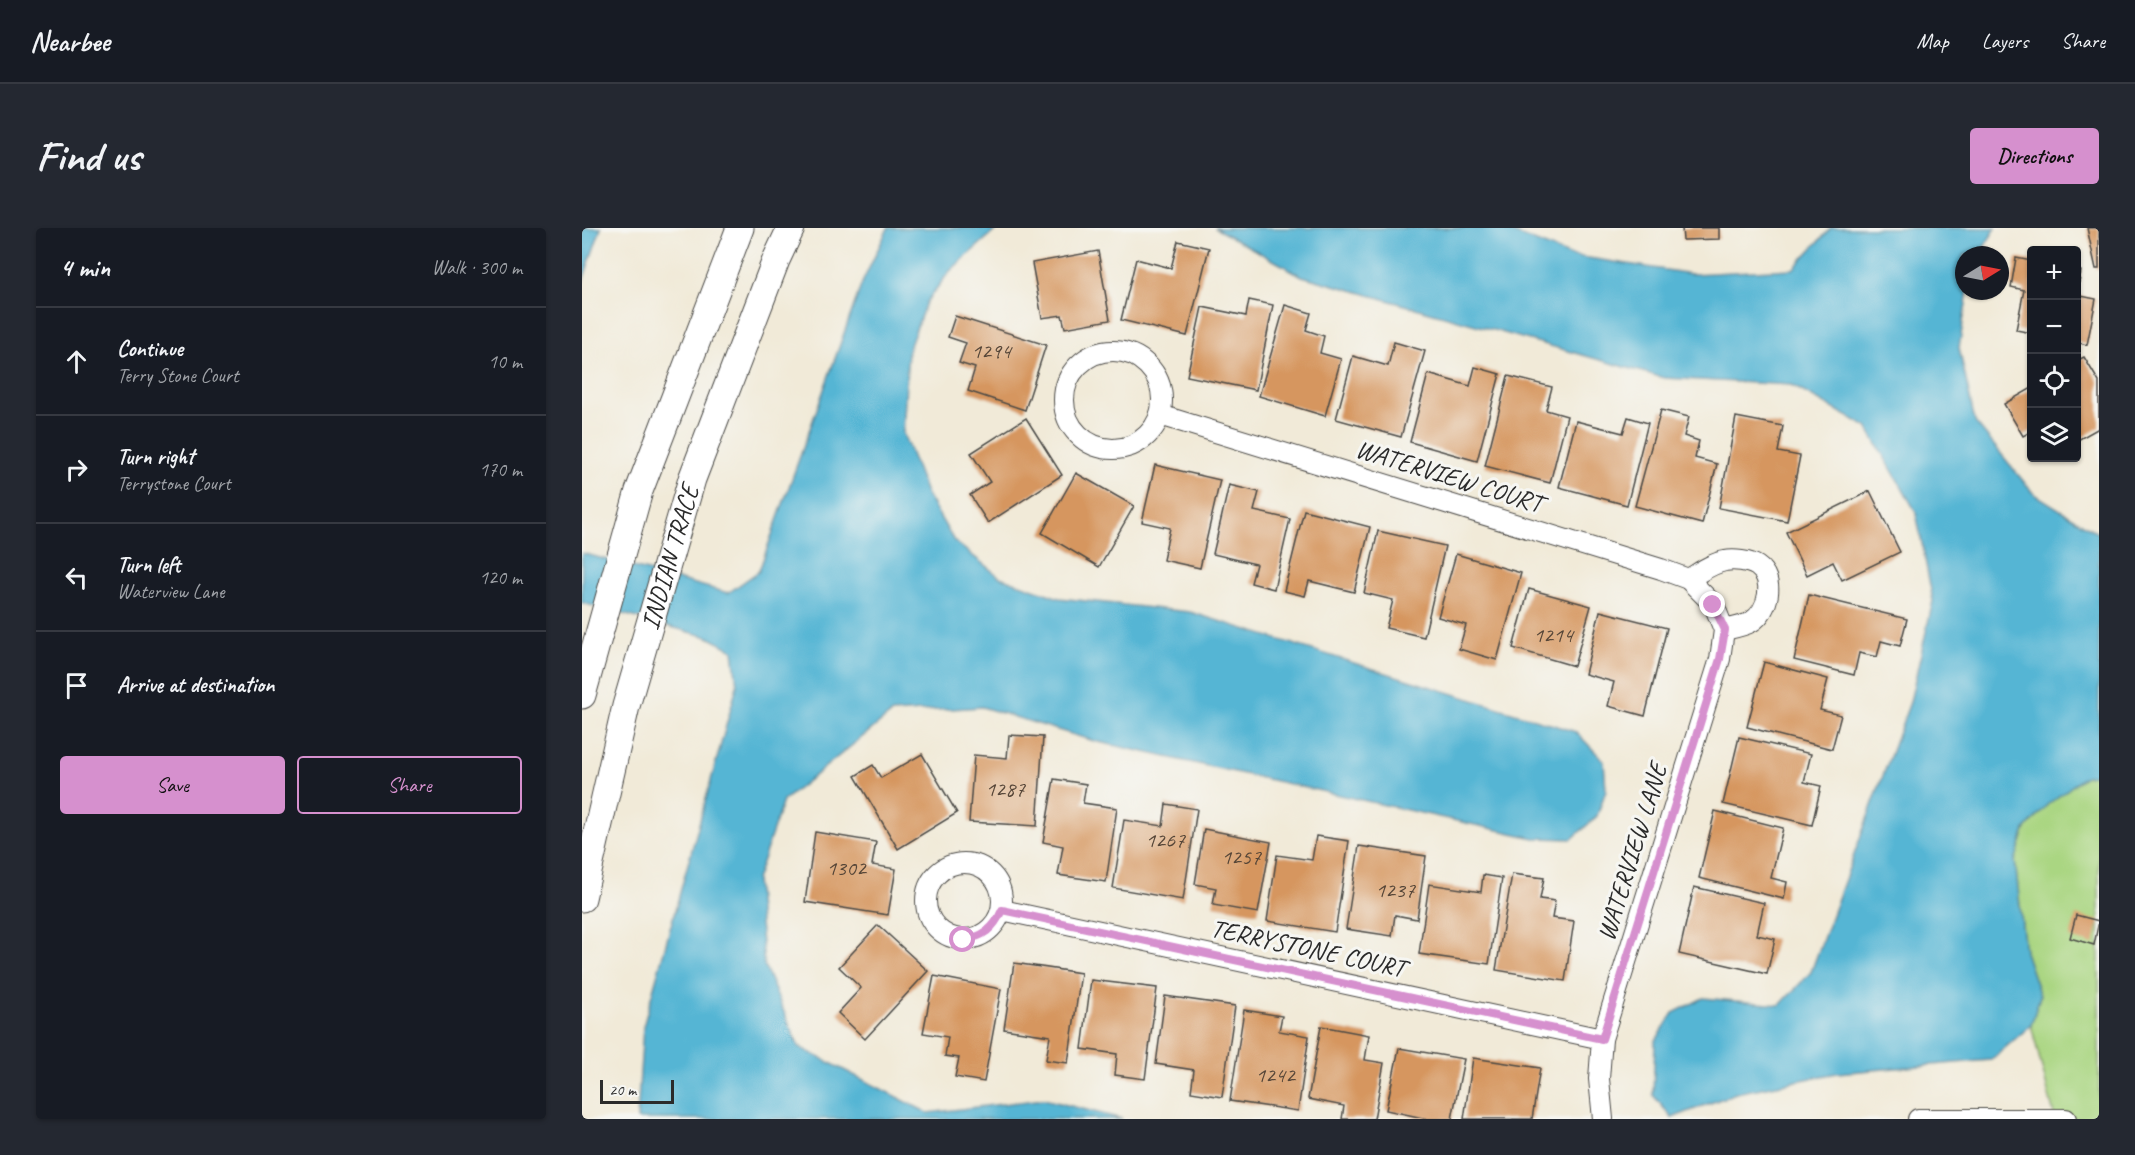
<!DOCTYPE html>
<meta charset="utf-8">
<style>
:root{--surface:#171b24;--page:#242831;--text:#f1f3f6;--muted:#9ea1a6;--line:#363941;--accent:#d690ce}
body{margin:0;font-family:Caveat,sans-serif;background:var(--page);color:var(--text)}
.controls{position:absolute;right:18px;top:18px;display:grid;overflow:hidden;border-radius:6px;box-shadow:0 2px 4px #0004}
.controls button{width:54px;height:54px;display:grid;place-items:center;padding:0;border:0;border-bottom:2px solid var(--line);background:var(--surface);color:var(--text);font:30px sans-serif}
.compass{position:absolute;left:1373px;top:18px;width:54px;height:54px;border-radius:50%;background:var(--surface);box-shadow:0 2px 4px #0004;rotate:80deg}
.scale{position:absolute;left:18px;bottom:15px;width:74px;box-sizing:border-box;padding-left:6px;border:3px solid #2b2b2b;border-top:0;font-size:16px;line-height:21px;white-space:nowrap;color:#2b2b2b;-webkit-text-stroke:4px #f6f6f2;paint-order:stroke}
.stop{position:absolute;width:18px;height:18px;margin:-14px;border:4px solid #d690ce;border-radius:50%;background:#fff}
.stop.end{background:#d690ce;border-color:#fff;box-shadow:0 2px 6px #0008}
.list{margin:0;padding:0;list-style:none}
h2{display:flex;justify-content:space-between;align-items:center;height:78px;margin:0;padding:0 24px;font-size:26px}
h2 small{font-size:20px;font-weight:400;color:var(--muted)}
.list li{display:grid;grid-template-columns:39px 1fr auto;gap:18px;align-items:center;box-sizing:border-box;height:108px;padding:0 24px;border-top:2px solid var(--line)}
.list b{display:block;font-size:22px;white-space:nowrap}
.list p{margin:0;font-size:20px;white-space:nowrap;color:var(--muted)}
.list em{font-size:20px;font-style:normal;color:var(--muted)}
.actions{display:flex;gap:12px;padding:18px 24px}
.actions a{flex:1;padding:14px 0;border:2px solid var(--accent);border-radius:6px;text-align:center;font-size:21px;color:var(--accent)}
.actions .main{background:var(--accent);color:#111}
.icon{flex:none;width:33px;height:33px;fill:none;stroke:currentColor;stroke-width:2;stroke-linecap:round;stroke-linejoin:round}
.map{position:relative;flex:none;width:1517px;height:891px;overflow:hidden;border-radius:6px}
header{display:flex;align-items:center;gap:36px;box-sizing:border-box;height:84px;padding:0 30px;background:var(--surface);border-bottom:2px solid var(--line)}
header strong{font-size:28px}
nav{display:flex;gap:33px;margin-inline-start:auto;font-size:21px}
.intro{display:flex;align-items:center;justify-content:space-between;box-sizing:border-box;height:144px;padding:0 36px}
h1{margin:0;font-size:42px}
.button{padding:15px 27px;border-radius:6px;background:var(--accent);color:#111;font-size:21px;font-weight:700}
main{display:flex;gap:36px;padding:0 36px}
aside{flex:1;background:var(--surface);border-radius:6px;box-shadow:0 2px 4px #0004}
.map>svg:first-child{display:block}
.green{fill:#aad682;stroke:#6a8056;stroke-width:1.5}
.water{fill:#55b5d4;stroke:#407080;stroke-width:1.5}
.building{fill:#d6965e}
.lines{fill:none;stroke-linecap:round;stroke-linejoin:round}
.minor-casing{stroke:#494845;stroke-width:22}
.secondary-casing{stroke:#494845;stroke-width:29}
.minor{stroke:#fff;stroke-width:20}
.secondary{stroke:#fff;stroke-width:27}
.route{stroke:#d690ce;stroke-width:8}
.labels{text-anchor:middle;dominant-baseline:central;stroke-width:6;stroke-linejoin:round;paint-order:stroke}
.number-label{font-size:22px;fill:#564638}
.street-label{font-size:26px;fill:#2b2b2b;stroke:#f6f6f2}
</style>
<header>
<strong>Nearbee</strong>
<nav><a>Map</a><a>Layers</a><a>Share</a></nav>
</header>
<div class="intro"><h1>Find us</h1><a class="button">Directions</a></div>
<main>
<aside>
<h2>4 min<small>Walk · 300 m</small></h2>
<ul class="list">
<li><svg class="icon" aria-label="ahead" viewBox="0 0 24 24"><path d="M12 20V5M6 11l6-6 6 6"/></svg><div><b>Continue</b><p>Terry Stone Court</p></div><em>10 m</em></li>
<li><svg class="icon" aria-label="right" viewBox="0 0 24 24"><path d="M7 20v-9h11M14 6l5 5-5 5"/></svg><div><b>Turn right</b><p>Terrystone Court</p></div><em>170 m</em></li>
<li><svg class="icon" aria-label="left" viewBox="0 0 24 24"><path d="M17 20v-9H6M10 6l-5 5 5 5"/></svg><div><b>Turn left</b><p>Waterview Lane</p></div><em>120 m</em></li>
<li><svg class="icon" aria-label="arrive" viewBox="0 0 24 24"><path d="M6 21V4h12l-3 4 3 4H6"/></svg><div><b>Arrive at destination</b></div></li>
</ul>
<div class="actions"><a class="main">Save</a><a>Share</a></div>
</aside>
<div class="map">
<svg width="1517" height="891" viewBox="0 0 1517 891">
<rect width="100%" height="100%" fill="#f6f6f2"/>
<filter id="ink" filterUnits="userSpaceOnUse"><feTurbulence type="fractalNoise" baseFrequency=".0167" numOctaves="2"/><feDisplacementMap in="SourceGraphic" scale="12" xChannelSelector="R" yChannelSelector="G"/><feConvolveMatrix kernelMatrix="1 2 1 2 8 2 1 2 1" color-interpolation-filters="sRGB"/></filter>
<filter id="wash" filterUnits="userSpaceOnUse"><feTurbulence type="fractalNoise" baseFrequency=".008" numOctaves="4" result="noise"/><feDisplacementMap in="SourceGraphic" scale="24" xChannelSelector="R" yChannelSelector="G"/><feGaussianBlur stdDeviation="1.35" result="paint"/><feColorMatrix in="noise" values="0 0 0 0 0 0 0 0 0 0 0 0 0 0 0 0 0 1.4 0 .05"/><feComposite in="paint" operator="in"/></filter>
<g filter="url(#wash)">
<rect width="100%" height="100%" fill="#f1ead8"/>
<polygon class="green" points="1517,546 1517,891 1473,891 1449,797 1458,768 1443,724 1433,632 1443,602 1465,577 1503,548"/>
<g class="water">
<polygon points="0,0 19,0 0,55"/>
<polygon points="306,0 416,0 368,43 344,74 326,123 321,205 344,265 372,313 418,349 477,370 608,384 994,504 1022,533 1024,562 1015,588 990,611 952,610 512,513 400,479 310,485 201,573 174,652 182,737 217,819 346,885 462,871 540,891 55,891 61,799 155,458 151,422 126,409 0,375 0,325 146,365 177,343 280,55"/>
<polygon points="633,0 919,0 987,27 1110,46 1211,41 1249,0 1414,0 1397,27 1382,27 1382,63 1386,63 1377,120 1393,194 1451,265 1517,306 1517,546 1503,548 1465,577 1443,602 1433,633 1443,724 1458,768 1449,797 1409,832 1255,845 1154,865 1090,890 1071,867 1073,814 1091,785 1121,770 1198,777 1229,744 1328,474 1351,373 1334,284 1285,199 1209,157 1082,150 720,48"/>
</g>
<g id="blocks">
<g class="building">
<polygon points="1100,0 1137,0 1137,11 1101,12"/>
<polygon points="1505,0 1517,0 1517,41 1514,41"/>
<polygon points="596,13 627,20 605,108 539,92 554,31 589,40"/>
<polygon points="516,23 528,92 483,100 480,87 460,90 450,35"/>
<polygon points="1434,30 1450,33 1450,105 1434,102 1442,62 1429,59"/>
<polygon points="1494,42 1499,43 1496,62 1494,62"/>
<polygon points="1494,67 1514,71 1505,117 1494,114"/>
<polygon points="667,72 691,77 674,162 605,148 620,79 664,88"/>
<polygon points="703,77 729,85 724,102 742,108 738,125 759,131 743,188 677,168"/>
<polygon points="373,88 464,117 443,182 386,163 393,140 377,135 384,115 366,109"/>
<polygon points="812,114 843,123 819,209 754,191 771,128 806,138"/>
<polygon points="1502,129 1517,154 1517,200 1494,213 1494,133"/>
<polygon points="893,139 918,146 895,233 828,214 846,146 888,158"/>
<polygon points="926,148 970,159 964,182 985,188 968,255 903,238"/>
<polygon points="1450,160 1450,203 1441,208 1422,176"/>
<polygon points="1079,182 1107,189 1102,208 1117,213 1113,230 1135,236 1120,296 1053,278"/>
<polygon points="1046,189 1066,195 1045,277 977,259 994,193 1041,205"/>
<polygon points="1154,189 1201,198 1196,224 1218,228 1205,293 1137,280"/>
<polygon points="444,190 480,247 406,295 388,267 408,254 389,225"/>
<polygon points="573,237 638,252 618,340 581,332 588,300 560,294"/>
<polygon points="494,245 552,278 517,339 460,305"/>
<polygon points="647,257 677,264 672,283 708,291 692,361 669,355 674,336 631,326"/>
<polygon points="1288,263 1318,324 1260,352 1251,334 1225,347 1204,304"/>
<polygon points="722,282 788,299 772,364 727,353 723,368 702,363"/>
<polygon points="796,303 863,318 842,409 804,400 811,372 782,365"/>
<polygon points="874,326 939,345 915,432 877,421 884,397 856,389"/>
<polygon points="947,361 1009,378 992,438 931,420"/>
<polygon points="1227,367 1325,391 1318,418 1299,413 1295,429 1277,425 1272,447 1212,432"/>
<polygon points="1018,383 1085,400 1063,488 1026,478 1032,454 1003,446"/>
<polygon points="1182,434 1246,451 1238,482 1259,487 1250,521 1165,499"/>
<polygon points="427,507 461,509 455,598 387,594 392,527 425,530"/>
<polygon points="1157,509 1229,526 1222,554 1239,558 1230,597 1141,576"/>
<polygon points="340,526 375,585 316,621 273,548 291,537 299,550"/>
<polygon points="472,551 504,556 501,575 535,580 524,654 476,647 481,618 461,614"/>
<polygon points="584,576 615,581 601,672 531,660 542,592 581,598"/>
<polygon points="1133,583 1201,600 1189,650 1205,654 1202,671 1117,650"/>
<polygon points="622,601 689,614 676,685 631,677 634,660 613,656"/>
<polygon points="233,604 294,614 290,637 314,641 306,687 223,674"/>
<polygon points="734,608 767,613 753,704 685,693 695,627 730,632"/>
<polygon points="777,618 844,628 835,691 813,687 810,708 764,701"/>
<polygon points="930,646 962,650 958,671 973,673 970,690 992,693 983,753 914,742"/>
<polygon points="901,647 920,650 907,736 837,726 847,656 899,664"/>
<polygon points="1112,659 1182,675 1175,707 1193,711 1185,746 1097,726"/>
<polygon points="1494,687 1517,693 1512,717 1488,710"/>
<polygon points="296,697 346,743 283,811 256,785 279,760 257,739"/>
<polygon points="432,735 499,745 486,835 464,832 468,808 422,801"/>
<polygon points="352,748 419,761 402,854 373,849 377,830 363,828 366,809 341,805"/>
<polygon points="509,752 575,760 563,851 533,847 535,826 500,821"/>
<polygon points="583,768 653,778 640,869 609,864 612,842 574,836"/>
<polygon points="662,782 700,788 697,803 727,808 716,883 648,873"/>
<polygon points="739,798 787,807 783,832 802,835 792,891 760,891 762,878 726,871"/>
<polygon points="817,820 882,831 870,891 846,891 804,882"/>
<polygon points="891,830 958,840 950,891 882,891"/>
</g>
</g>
</g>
<g filter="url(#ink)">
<use href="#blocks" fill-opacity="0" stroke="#494845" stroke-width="1.5"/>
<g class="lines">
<g class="minor-casing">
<g id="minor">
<circle cx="531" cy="172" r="49"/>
<polyline points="578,187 1079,341 1106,351 1132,377 1142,402 1138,431 1020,811 1017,851 1021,891"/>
<path d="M1106 351C1117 345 1130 335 1143 333 1152 331 1167 333 1175 338 1194 351 1187 383 1169 394 1162 398 1151 400 1142 402"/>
<circle cx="382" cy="673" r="38"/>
<polyline points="420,682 1020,811"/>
<polyline points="1336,891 1484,891"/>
</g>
</g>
<g class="secondary-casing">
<g id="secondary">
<polyline points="0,467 57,263 158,0"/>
<path id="s1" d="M0 670 44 478 110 251 194 32 209 0"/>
</g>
</g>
<use href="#minor" class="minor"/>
<use href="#secondary" class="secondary"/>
</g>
</g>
<g class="lines" filter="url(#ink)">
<path class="route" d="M381 712C401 709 412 701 420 682L1020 811 1138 431 1143 402 1131 377"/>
</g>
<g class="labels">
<g class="number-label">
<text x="409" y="123">1294</text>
<text x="971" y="407">1214</text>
<text x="423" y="561">1287</text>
<text x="583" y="612">1267</text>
<text x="659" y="629">1257</text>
<text x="264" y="640">1302</text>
<text x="813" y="662">1237</text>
<text x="693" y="847">1242</text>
</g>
<g class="street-label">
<text transform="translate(867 248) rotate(17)">WATERVIEW COURT</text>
<text stroke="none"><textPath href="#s1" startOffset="352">INDIAN TRACE</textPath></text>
<text transform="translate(1050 624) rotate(-73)">WATERVIEW LANE</text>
<text transform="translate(726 720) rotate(12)">TERRYSTONE COURT</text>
</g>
</g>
</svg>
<div class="controls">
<button>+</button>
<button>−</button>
<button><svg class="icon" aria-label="locate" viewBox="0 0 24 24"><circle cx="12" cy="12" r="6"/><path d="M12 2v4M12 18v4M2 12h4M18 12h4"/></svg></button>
<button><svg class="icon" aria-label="layers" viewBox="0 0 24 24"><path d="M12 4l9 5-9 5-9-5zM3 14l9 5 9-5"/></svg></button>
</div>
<svg class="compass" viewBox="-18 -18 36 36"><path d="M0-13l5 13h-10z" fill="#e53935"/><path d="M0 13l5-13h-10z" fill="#9ea1a6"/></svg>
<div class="scale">20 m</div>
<div class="stop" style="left:381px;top:712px"></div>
<div class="stop end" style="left:1131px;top:377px"></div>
</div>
</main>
